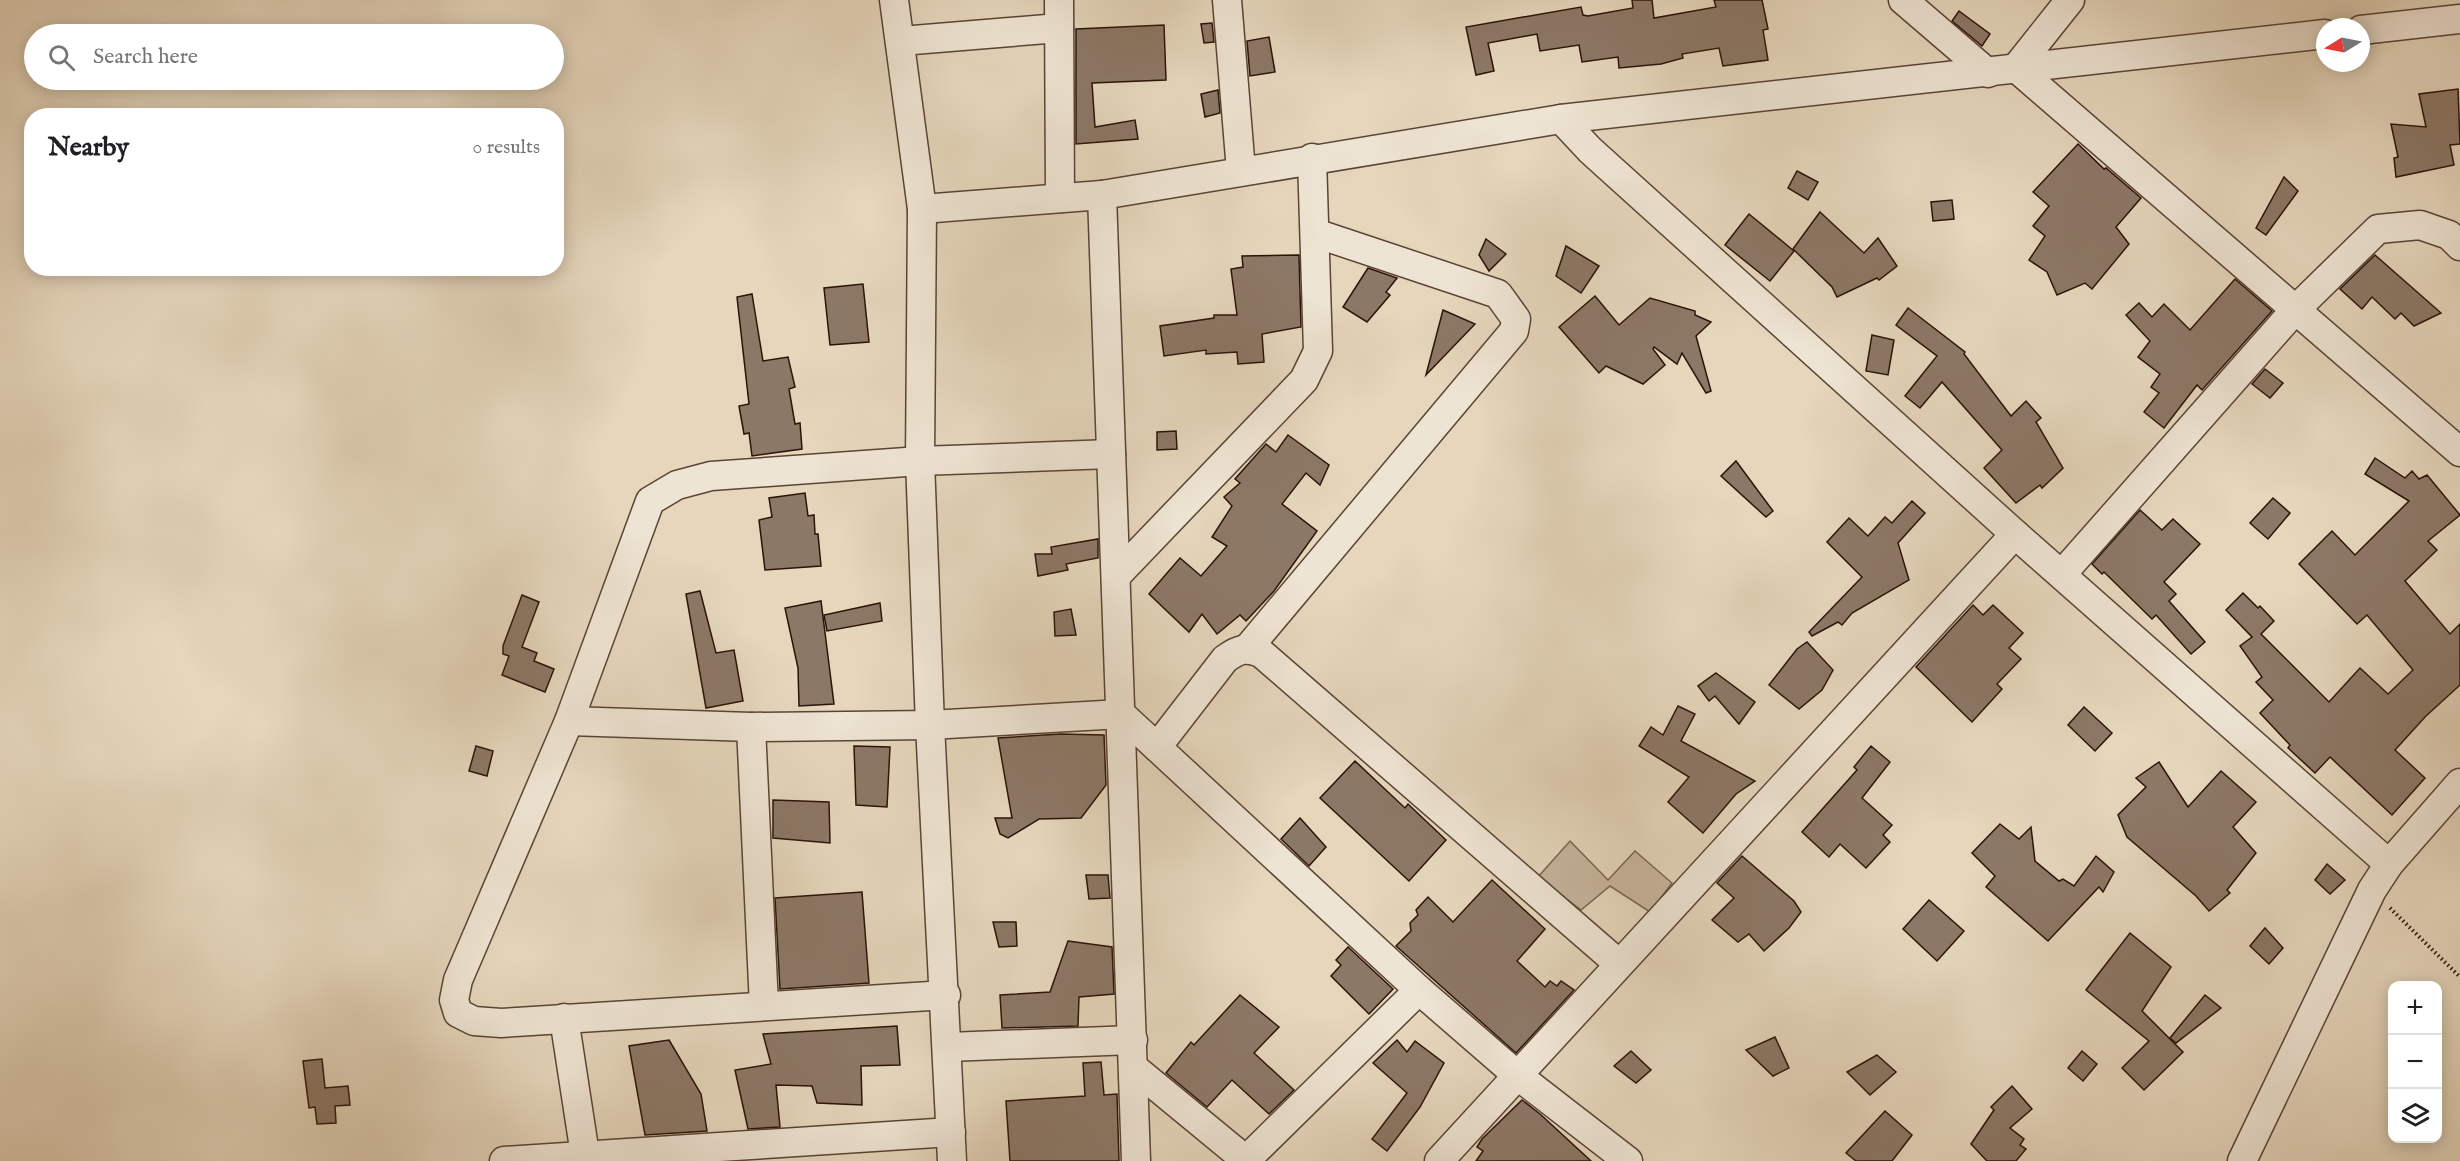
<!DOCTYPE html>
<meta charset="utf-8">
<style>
:root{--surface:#fff;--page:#f2f2f2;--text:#202124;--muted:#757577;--line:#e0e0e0}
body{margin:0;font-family:"IM FELL English",serif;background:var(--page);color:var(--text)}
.controls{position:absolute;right:18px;bottom:18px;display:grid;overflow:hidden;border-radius:12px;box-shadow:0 3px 15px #0003}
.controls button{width:54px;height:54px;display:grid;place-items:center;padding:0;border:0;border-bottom:2px solid var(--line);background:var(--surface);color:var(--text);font:30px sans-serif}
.compass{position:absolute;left:2316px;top:18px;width:54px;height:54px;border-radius:50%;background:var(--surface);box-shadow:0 3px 15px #0003;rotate:260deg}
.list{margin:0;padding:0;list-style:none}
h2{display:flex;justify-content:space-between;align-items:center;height:78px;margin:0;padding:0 24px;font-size:26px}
h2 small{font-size:20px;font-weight:400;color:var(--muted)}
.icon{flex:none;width:33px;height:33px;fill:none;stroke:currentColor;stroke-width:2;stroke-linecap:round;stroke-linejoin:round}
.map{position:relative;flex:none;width:2460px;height:1161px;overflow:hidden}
.search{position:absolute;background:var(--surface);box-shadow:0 3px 15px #0003;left:24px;top:24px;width:540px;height:66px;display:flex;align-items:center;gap:15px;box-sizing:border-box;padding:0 21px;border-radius:33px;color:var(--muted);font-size:22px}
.panel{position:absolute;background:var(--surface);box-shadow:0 3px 15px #0003;left:24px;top:108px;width:540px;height:168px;border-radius:24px}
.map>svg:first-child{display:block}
.green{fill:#c6b59d;stroke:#796452;stroke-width:1.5}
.building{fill:#8c7866;stroke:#2c1308;stroke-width:1.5}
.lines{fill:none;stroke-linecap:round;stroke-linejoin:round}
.street-casing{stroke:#5a4435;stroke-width:31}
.path{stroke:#2c1308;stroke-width:4;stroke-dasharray:1.5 3;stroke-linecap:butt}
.street{stroke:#eee4d3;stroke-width:28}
</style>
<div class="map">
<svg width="2460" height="1161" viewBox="0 0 2460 1161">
<rect width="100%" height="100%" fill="#e5d6bc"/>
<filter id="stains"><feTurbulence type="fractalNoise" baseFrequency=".00333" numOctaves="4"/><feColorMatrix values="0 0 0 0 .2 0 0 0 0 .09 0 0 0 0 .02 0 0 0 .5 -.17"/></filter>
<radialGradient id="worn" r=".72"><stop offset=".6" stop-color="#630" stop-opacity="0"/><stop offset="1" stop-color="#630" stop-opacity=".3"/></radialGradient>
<polygon class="green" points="1570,841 1608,880 1635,851 1672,883 1650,912 1610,886 1581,910 1538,877"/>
<g class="building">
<polygon points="1632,0 1652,0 1654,18 1716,7 1714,0 1762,0 1768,29 1763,30 1768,60 1723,66 1719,48 1682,54 1683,58 1661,64 1619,68 1618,57 1582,62 1579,45 1540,51 1537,34 1488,43 1494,71 1476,75 1466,27 1581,7 1583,15 1588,16 1633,8"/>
<polygon points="1959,11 1990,34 1982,46 1952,21"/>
<polygon points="1212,23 1214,42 1204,43 1201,24"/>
<polygon points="1164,25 1166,80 1092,83 1095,127 1135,120 1138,139 1076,144 1076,29"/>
<polygon points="1269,37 1275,72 1250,76 1247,41"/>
<polygon points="2458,89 2460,144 2450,145 2454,165 2396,177 2394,158 2398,157 2391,124 2426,127 2419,94"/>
<polygon points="1218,90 1220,113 1205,117 1201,94"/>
<polygon points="2078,144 2104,169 2106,168 2141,198 2116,227 2129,244 2092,289 2085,283 2057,295 2047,272 2029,260 2045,236 2033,226 2049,206 2033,192"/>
<polygon points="1797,171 1818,182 1808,200 1788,188"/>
<polygon points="2284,177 2298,191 2266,235 2256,228"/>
<polygon points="1952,200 1954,219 1933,221 1931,202"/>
<polygon points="1820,212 1864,253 1878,238 1897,266 1879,280 1877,278 1837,297 1832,287 1793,249"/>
<polygon points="1749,214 1794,251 1770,281 1725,245"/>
<polygon points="1486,239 1506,254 1489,271 1479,255"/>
<polygon points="1566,246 1599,266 1581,293 1556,276"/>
<polygon points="1299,255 1301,327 1262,334 1264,362 1238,364 1237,352 1206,354 1206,350 1164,356 1160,326 1214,318 1214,315 1237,315 1231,269 1243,267 1242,256"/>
<polygon points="2375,255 2441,313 2414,326 2401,313 2395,319 2372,297 2362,309 2340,289"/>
<polygon points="1368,268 1397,278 1386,292 1390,295 1367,322 1343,307"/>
<polygon points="2235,279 2272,311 2202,390 2197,385 2164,428 2144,412 2159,393 2151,387 2160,374 2138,357 2150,341 2126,315 2139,303 2152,317 2164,304 2190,330"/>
<polygon points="863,284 869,342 830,345 824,288"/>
<polygon points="752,294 763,361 788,357 795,387 789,389 795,424 800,423 802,449 752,456 749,433 744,434 739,406 749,404 737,297"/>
<polygon points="1595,296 1619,325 1650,298 1695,311 1695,315 1711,322 1696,336 1711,391 1706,393 1682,353 1677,364 1654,347 1653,349 1665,365 1643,384 1606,366 1599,373 1559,327"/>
<polygon points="1908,308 1965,352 1964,354 2011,416 2026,401 2041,418 2036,422 2063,468 2042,488 2040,485 2016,503 1984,468 2002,450 1942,382 1920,408 1905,396 1937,356 1896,325"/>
<polygon points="1443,310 1475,324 1426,375"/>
<polygon points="1872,335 1894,340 1888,375 1866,371"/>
<polygon points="2265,369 2283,383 2270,398 2252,384"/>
<polygon points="1176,431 1177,449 1157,450 1157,432"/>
<polygon points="1288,435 1329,465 1320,485 1306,473 1282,504 1317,531 1274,591 1246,621 1240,615 1217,634 1202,614 1189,632 1149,594 1180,558 1201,576 1227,546 1212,537 1232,506 1224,497 1240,483 1235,479 1266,444 1276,452"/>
<polygon points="2375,458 2405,478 2412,471 2419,479 2427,475 2460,515 2428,541 2437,550 2405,581 2450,634 2460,624 2460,685 2426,716 2395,750 2425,778 2392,815 2330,757 2315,773 2288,748 2290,745 2260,713 2273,700 2256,682 2262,677 2240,646 2252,637 2226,610 2243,593 2258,608 2260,606 2274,621 2261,634 2329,702 2360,668 2388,694 2413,670 2367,615 2357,624 2299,564 2332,531 2355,555 2409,501 2365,474"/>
<polygon points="1736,461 1773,511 1766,517 1721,476"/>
<polygon points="805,493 808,516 814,515 815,534 818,534 821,566 765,570 759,520 772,517 769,498"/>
<polygon points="2273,498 2290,513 2268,539 2250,523"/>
<polygon points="1912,501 1925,513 1898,543 1909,580 1852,613 1842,625 1838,622 1812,636 1809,632 1862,577 1827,542 1849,518 1868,536 1885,517 1892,523"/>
<polygon points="2140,510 2162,530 2173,519 2200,544 2164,582 2176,594 2169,601 2205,642 2191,654 2156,615 2152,619 2104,572 2102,574 2092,564"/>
<polygon points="1098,539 1098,558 1066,564 1068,570 1038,576 1035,554 1052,554 1051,547"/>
<polygon points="700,591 716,653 734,650 743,701 706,708 686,594"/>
<polygon points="522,595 539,602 522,647 537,653 534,661 554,669 545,692 502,675 509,656 503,654 503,646"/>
<polygon points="821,601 834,704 799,706 798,668 785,608"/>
<polygon points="880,603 882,621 827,631 824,615"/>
<polygon points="1973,605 1983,615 1993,605 2023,633 2009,648 2021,659 1997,684 2002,689 1972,722 1916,667"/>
<polygon points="1071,609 1076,635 1055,636 1054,612"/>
<polygon points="1807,642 1833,670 1822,690 1799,709 1769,685 1797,649"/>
<polygon points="1716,673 1755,702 1739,724 1715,696 1709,701 1698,686"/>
<polygon points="1678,706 1695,714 1681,741 1755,781 1736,794 1703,833 1668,802 1689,777 1639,746 1651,727 1663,735"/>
<polygon points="2084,707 2112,733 2095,751 2068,725"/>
<polygon points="1060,734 1104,735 1106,785 1081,818 1039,819 1008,838 1000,834 995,818 1012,818 998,738"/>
<polygon points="476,746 493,751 487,776 469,771"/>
<polygon points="854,746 890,747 887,807 856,805"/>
<polygon points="1871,746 1890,762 1862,798 1892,825 1883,835 1890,842 1866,868 1840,844 1829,857 1802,832 1857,770 1854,767"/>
<polygon points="1355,761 1405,808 1408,804 1446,840 1409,881 1320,798"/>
<polygon points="2159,762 2188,807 2221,771 2256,802 2233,827 2256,853 2227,890 2230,893 2209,911 2196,896 2127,837 2118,815 2146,787 2136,778"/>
<polygon points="773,800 829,802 830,843 773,838"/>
<polygon points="1300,818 1326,847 1309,866 1281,839"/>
<polygon points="2000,824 2019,839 2031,827 2035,861 2059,881 2063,879 2074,886 2096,856 2114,872 2103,892 2099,887 2048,941 1986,887 1995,876 1972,853"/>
<polygon points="1742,856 1794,901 1801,912 1789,928 1764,951 1749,934 1738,942 1712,920 1734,898 1717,883"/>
<polygon points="2327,864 2345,880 2330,894 2315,880"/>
<polygon points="1086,875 1108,875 1110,898 1089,899"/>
<polygon points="1492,880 1545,929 1517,961 1545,987 1550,981 1557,986 1561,981 1574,990 1516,1053 1396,946 1411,931 1410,923 1418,915 1416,910 1428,897 1453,922"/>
<polygon points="862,892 869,983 780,989 775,898"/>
<polygon points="1929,900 1964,931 1937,961 1903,929"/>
<polygon points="993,922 1016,922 1017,946 999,947"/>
<polygon points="2265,928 2283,948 2269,964 2250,946"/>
<polygon points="2130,933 2171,967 2142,1011 2183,1052 2144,1090 2122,1068 2149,1041 2086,990"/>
<polygon points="1068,941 1112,947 1114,994 1079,997 1078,1026 1002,1028 1000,995 1050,992"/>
<polygon points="1348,947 1393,989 1369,1014 1331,976 1341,965 1336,960"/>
<polygon points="1240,995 1279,1027 1254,1053 1294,1090 1269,1114 1232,1080 1207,1107 1166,1073 1191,1042 1194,1045"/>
<polygon points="2205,995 2221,1008 2176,1043 2170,1038"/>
<polygon points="897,1026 900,1065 861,1066 862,1105 817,1103 812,1086 776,1085 780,1127 748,1129 735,1070 771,1064 763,1034"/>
<polygon points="1775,1037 1789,1068 1773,1076 1746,1050"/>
<polygon points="669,1040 701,1094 707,1131 645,1135 629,1046"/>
<polygon points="1397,1040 1407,1052 1415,1041 1444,1063 1420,1107 1387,1151 1372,1139 1407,1093 1373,1063"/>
<polygon points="1631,1051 1651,1070 1636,1083 1614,1066"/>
<polygon points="2082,1051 2097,1064 2083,1081 2068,1068"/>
<polygon points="1877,1055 1896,1072 1870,1095 1847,1072"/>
<polygon points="322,1059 325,1088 348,1086 350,1105 335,1106 336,1123 317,1124 315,1107 309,1108 303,1061"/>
<polygon points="1101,1062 1104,1095 1117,1094 1119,1161 1010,1161 1006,1101 1085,1096 1083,1063"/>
<polygon points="2012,1086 2032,1109 2010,1128 2024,1139 2020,1145 2026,1149 2016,1161 1987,1161 1971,1144 1994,1110 1991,1107"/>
<polygon points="1522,1100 1540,1114 1591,1161 1476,1161 1483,1151 1477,1147 1482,1139"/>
<polygon points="1885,1111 1912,1135 1892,1161 1856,1161 1846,1153"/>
</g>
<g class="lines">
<g class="street-casing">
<g id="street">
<polyline points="894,0 922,209 920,461 930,725 952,1161"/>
<polyline points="1059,0 1060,198"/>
<polyline points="1227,0 1241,171"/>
<polyline points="1903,0 1988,73"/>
<polyline points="2070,0 2016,68 2460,452"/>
<polyline points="2361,30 2460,19"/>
<polyline points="901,41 1059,28"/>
<polyline points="1561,119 1590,150 2015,534 2389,864"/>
<polyline points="1102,195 1136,1161"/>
<polyline points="922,209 1102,195 1561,119 2325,34"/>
<polyline points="2062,574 2295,310 2378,229 2420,225 2449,235 2460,246"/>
<polyline points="1116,576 1304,380 1318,351 1312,158"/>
<polyline points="1248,648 1514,331 1516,319 1498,294 1315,233"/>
<polyline points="569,721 751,727 930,725 1121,714 1419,990 1517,1075 1628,1161"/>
<polyline points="751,727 764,1006"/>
<path d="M1157 747 1225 659C1239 649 1245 647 1261 653L1619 964"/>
<polyline points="946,995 501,1023 474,1021 458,1013 454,1000 458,980 569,721 650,501 677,485 711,476 920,461 1111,454"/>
<polyline points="564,1018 586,1161"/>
<polyline points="948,1047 1133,1040"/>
<polyline points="1134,1068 1247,1161"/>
<polyline points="1246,1160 1419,990"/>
<polyline points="504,1161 951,1132"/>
<polyline points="1439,1161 2015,534"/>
<polyline points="2242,1161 2372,890 2389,864 2460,783"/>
</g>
</g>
<polyline class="path" points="2390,908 2460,977"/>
<use href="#street" class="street"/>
</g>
<rect width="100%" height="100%" filter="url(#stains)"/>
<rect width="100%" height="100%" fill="url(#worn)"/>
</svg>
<div class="controls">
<button>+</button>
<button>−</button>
<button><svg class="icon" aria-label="layers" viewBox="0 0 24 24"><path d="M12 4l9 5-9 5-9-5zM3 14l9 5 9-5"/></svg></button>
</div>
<svg class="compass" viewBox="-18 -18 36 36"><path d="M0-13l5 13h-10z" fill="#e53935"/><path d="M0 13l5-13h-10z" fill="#757577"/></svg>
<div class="search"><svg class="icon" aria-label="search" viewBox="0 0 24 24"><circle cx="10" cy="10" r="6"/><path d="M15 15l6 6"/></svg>Search here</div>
<section class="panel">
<h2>Nearby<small>0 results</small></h2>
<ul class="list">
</ul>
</section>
</div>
